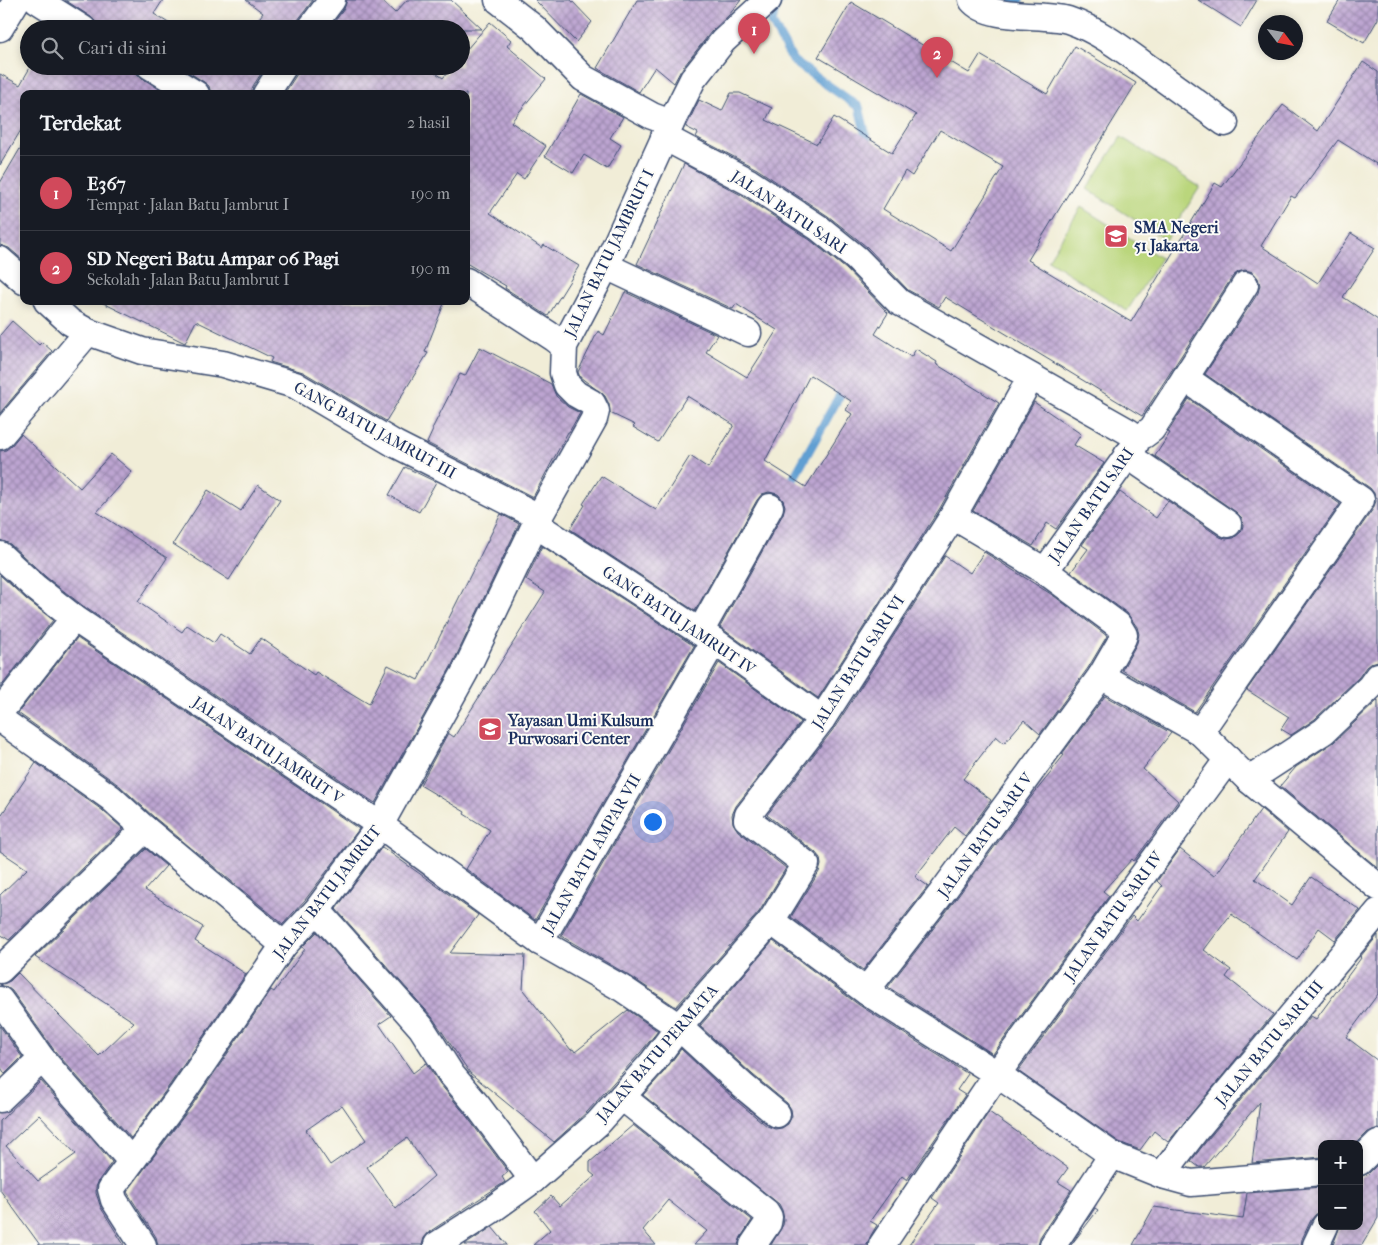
<!DOCTYPE html>
<html lang="id">
<meta charset="utf-8">
<style>
:root{--surface:#171b24;--page:#242831;--text:#f1f3f6;--muted:#9ea1a6;--line:#363941;--accent:#d1495b}
body{margin:0;font-family:"IM FELL French Canon",serif;background:var(--page);color:var(--text)}
.controls{position:absolute;right:15px;bottom:15px;display:grid;overflow:hidden;border-radius:10px;box-shadow:0 2px 8px #0003}
.controls button{width:45px;height:45px;display:grid;place-items:center;padding:0;border:0;border-bottom:1px solid var(--line);background:var(--surface);color:var(--text);font:25px sans-serif}
.compass{position:absolute;left:1258px;top:15px;width:45px;height:45px;border-radius:50%;background:var(--surface);box-shadow:0 2px 8px #0003;rotate:122deg}
.you{position:absolute;left:652px;top:821px;width:18px;height:18px;margin:-12px;border:4px solid #fff;border-radius:50%;background:#1a73e8;box-shadow:0 0 0 8px #1a73e833}
.badge{display:grid;place-items:center;width:32px;height:32px;border-radius:50%;background:var(--accent);color:#fff;font-size:16px;font-weight:700}
.pin{position:absolute;translate:-50% -41px;filter:drop-shadow(0 1px 2px #0008)}
.pin::after{content:'';position:absolute;top:26px;width:18px;height:15px;background:inherit;clip-path:polygon(0 0,100% 0,50% 100%)}
.list{margin:0;padding:0;list-style:none}
h2{display:flex;justify-content:space-between;align-items:center;height:65px;margin:0;padding:0 20px;font-size:21px}
h2 small{font-size:16px;font-weight:400;color:var(--muted)}
.list li{display:grid;grid-template-columns:32px 1fr auto;gap:15px;align-items:center;box-sizing:border-box;height:75px;padding:0 20px;border-top:1px solid var(--line)}
.list b{display:block;font-size:19px;white-space:nowrap}
.list p{margin:0;font-size:16px;white-space:nowrap;color:var(--muted)}
.list em{font-size:16px;font-style:normal;color:var(--muted)}
.icon{flex:none;width:28px;height:28px;fill:none;stroke:currentColor;stroke-width:2;stroke-linecap:round;stroke-linejoin:round}
.map{position:relative;flex:none;width:1378px;height:1245px;overflow:hidden}
.search{position:absolute;background:var(--surface);box-shadow:0 2px 8px #0003;left:20px;top:20px;width:450px;height:55px;display:flex;align-items:center;gap:12px;box-sizing:border-box;padding:0 18px;border-radius:28px;color:var(--muted);font-size:19px}
.panel{position:absolute;background:var(--surface);box-shadow:0 2px 8px #0003;left:20px;top:90px;width:450px;height:215px;border-radius:10px}
.map>svg:first-child{display:block}
.grass{fill:#bad67c;stroke:#6a826d}
.lines{fill:none;stroke-linecap:round;stroke-linejoin:round}
.stream{stroke:#619fd2;stroke-width:9}
.building{fill:url(#building-cross-hatch);fill-rule:evenodd}
.minor-casing{stroke:#3b4c70;stroke-width:29}
.minor{stroke:#fff;stroke-width:26}
.labels{text-anchor:middle;dominant-baseline:central;stroke-width:4;stroke-linejoin:round;paint-order:stroke}
.street-label{font-size:16px;fill:#1b2f5e;stroke:#fdfcf7}
.poi-label{font-size:16px;font-weight:bold;fill:#1b2f5e;stroke:#fdfcf7;text-anchor:start}
</style>
<div class="map">
<svg width="1378" height="1245" viewBox="0 0 1378 1245">
<defs>
<pattern id="building-cross-hatch" width="8" height="8" patternUnits="userSpaceOnUse" patternTransform="scale(1.25)"><rect width="8" height="8" fill="#bda5d1"/><path d="M0 0l8 8M0 8l8-8" fill="none" stroke="#9987ad"/></pattern>
</defs>
<rect width="100%" height="100%" fill="#fdfcf7"/>
<filter id="ink" filterUnits="userSpaceOnUse"><feTurbulence type="fractalNoise" baseFrequency=".02" numOctaves="2"/><feDisplacementMap in="SourceGraphic" scale="10" xChannelSelector="R" yChannelSelector="G"/><feConvolveMatrix kernelMatrix="1 2 1 2 8 2 1 2 1" color-interpolation-filters="sRGB"/></filter>
<filter id="wash" filterUnits="userSpaceOnUse"><feTurbulence type="fractalNoise" baseFrequency=".0096" numOctaves="4" result="noise"/><feDisplacementMap in="SourceGraphic" scale="20" xChannelSelector="R" yChannelSelector="G"/><feGaussianBlur stdDeviation="1.12" result="paint"/><feColorMatrix in="noise" values="0 0 0 0 0 0 0 0 0 0 0 0 0 0 0 0 0 1.4 0 .05"/><feComposite in="paint" operator="in"/></filter>
<g filter="url(#wash)">
<rect width="100%" height="100%" fill="#f1edd7"/>
<g class="grass">
<polygon points="1121,137 1200,187 1166,240 1087,189"/>
<polygon points="1081,207 1161,258 1127,311 1048,260"/>
</g>
<g class="lines">
<g class="stream">
<polyline points="781,0 776,4 772,23 793,61 859,107 869,148"/>
<polyline points="1004,5 1019,0"/>
<polyline points="776,510 846,384"/>
</g>
</g>
<g id="blocks">
<g class="building">
<polygon points="65,0 163,0 154,14 178,29 98,29 96,22 91,17"/>
<polygon points="246,0 313,0 298,20 295,29 251,29 263,13"/>
<polygon points="347,0 381,0 395,13 407,0 451,0 482,29 329,29 344,9"/>
<polygon points="535,0 571,0 592,22 576,42"/>
<polygon points="637,0 741,0 729,15 711,32 681,70 674,83 655,67 639,92 597,68"/>
<polygon points="1198,0 1257,0 1241,27"/>
<polygon points="1340,0 1378,0 1378,19 1364,43 1327,21"/>
<path d="M851 2 969 73 980 55 1047 94 1075 46 1136 83 1028 260 1131 322 1215 183 1222 187 1283 105 1318 131 1363 62 1378 72V165L1338 140 1295 198 1291 196 1261 246 1318 283 1351 233 1375 248 1343 297 1378 320V661L1371 663 1366 667 1359 677 1315 719 1291 735 1281 729 1289 717 1247 690 1373 509 1376 501 1374 493 1370 488 1205 374 1258 293 1260 285 1258 278 1253 272 1245 270 1238 272 1233 276 1142 416 945 297 939 307 908 290 867 247 828 216 757 169 696 137 698 133 686 127 699 100 722 111 731 93H740L772 108 766 120 817 144 834 117 892 153 916 115 818 57ZM940 130 1003 167 951 251 883 209 905 171 912 176Z"/>
<polygon points="490,22 511,40 507,46 546,79 511,122 546,146 524,179 517,174 490,213 542,248 544,245 579,266 548,316 505,288 506,286 466,263 466,94 284,94 297,74 299,66 426,66 443,78 453,66 461,66 461,56"/>
<polygon points="31,66 135,66 137,74 142,78 167,94 24,94 24,125 0,165 0,74 20,85"/>
<polygon points="179,66 266,66 253,86 251,94 211,94 209,86 204,82"/>
<polygon points="581,94 623,117 610,138 621,145 607,169 584,155 573,173 545,156"/>
<polygon points="24,142 24,261 9,248 0,245 0,183"/>
<path d="M684 164 741 195 810 240 846 269 888 313 875 334 911 357 916 349 937 362 936 364 999 403 940 508 818 698 720 627 783 514 785 506 783 500 778 494 769 492 762 494 757 500 695 611 570 529 585 505 583 504 601 476 656 510 690 456 708 468 734 425 687 396 658 442 633 427 635 425 610 413 609 404 605 396 580 377 578 372 598 331 604 335 625 292 717 335 706 352 747 377 777 330 736 304 733 309 637 264ZM810 375 851 401 846 410 852 414 806 487 765 461Z"/>
<polygon points="99,301 445,301 425,352 428,353 386,421 303,372 270,362 272,358 196,321 185,343"/>
<polygon points="12,321 39,345 42,342 52,351 0,413 0,335"/>
<polygon points="480,347 551,384 556,396 568,407 580,413 569,432 568,432 533,497 427,443 433,430 432,429 460,374 465,376"/>
<polygon points="1189,399 1340,504 1195,712 1122,670 1137,643 1139,634 1137,627 1127,613 1071,572 1088,549 1082,545 1120,492 1156,518 1168,501 1220,537 1226,539 1234,538 1241,532 1243,526 1242,518 1236,512 1155,456 1170,433 1168,432"/>
<polygon points="1034,402 1081,434 1074,445 1104,463 1056,529 1047,523 1033,546 973,511"/>
<polygon points="21,434 80,488 111,454 132,472 97,512 167,558 138,602 182,632 187,625 214,643 220,634 250,654 261,638 314,675 316,672 369,704 388,665 418,680 501,514 519,524 452,665 375,803 83,606 46,577 10,544 0,540 0,451 6,450 11,446"/>
<polygon points="405,467 436,482 419,512 389,495"/>
<polygon points="258,485 280,500 229,580 173,544 208,490 241,511"/>
<polygon points="542,546 694,646 535,920 466,869 490,830 464,814 465,812 420,785 448,733 454,737 545,592 526,580"/>
<polygon points="984,552 1054,596 1107,636 1088,668 1040,734 1024,720 1004,743 996,736 963,779 991,800 965,836 954,827 915,877 928,886 863,970 791,917 819,872 821,865 820,858 815,852 767,815 835,727 945,556 970,573"/>
<polygon points="0,575 26,599 53,620 0,688"/>
<polygon points="77,638 359,829 305,900 283,924 155,818 120,786 18,713"/>
<polygon points="719,663 801,722 736,806 732,815 733,823 738,831 786,868 759,912 676,1007 630,976 561,936"/>
<polygon points="1105,696 1171,733 1143,769 1178,801 1134,861 1132,859 1103,891 1109,896 993,1054 888,987 953,903 1032,796 1053,770 1052,770 1064,755 1062,754"/>
<polygon points="1378,700 1378,868 1280,786 1296,767 1334,742"/>
<polygon points="36,763 102,810 123,829 9,940 0,934 0,895 27,869 0,851 0,817"/>
<polygon points="1261,809 1288,832 1255,879 1292,905 1311,877 1360,910 1335,940 1319,928 1297,960 1231,914 1204,950 1231,970 1226,977 1273,1014 1168,1142 1154,1131 1140,1150 1119,1142 1018,1071 1132,916 1137,921 1162,886 1157,881 1180,849 1214,876"/>
<polygon points="382,847 478,915 450,953 525,955 523,990 571,1050 573,1049 575,1052 628,1010 658,1031 640,1053 587,1112 554,1142 470,1073 432,1017 336,909"/>
<polygon points="146,849 166,866 145,890 203,927 195,941 246,974 169,1086 131,1138 54,1050 12,991 7,987 0,985 10,981 18,973 99,1056 134,1022 35,957"/>
<path d="M317 932 391 1016 379 1024 413 1073 426 1063 440 1084 465 1114 508 1172 502 1177 505 1182 429 1232 424 1238 422 1245H158L156 1237 127 1192 193 1104 271 990 274 992 305 949 302 947ZM342 1105 366 1140 330 1165 306 1130ZM407 1138 434 1176 396 1209 367 1167Z"/>
<polygon points="1378,935 1378,994 1346,1037 1378,1061 1378,1128 1368,1132 1356,1144 1322,1144 1322,1157 1252,1163 1260,1102 1204,1167 1199,1167 1191,1161 1208,1139 1311,1016 1316,1019 1361,958 1360,957"/>
<polygon points="773,941 859,1005 968,1074 957,1090 965,1095 907,1180 902,1176 870,1221 877,1225 870,1237 867,1245 771,1245 783,1225 784,1219 782,1210 779,1204 643,1095 663,1073 681,1049 733,1098 767,1126 775,1129 782,1128 788,1124 792,1116 791,1109 787,1103 753,1075 700,1026"/>
<polygon points="0,1026 22,1057 5,1074 0,1066"/>
<path d="M41 1081 112 1162 99 1180 96 1187V1193L101 1208 124 1245H40L0 1190V1121ZM39 1115 76 1154 38 1181 6 1146Z"/>
<polygon points="989,1112 1068,1168 1058,1182 1071,1190 1040,1237 1038,1245 909,1245 939,1203 932,1198"/>
<polygon points="633,1125 752,1220 741,1237 738,1245 694,1245 707,1231 668,1200 643,1230 656,1245 533,1245 550,1230 535,1211 551,1196 560,1206 595,1176 590,1172 590,1162"/>
<polygon points="1378,1164 1378,1218 1362,1245 1333,1245 1340,1226 1359,1226 1359,1177 1369,1173"/>
<polygon points="1322,1187 1322,1212 1316,1214 1311,1220 1302,1239 1301,1245 1133,1245 1154,1207 1243,1219 1247,1193"/>
<polygon points="1095,1208 1098,1210 1071,1245"/>
<polygon points="492,1227 507,1245 465,1245"/>
</g>
</g>
</g>
<g filter="url(#ink)">
<use href="#blocks" fill-opacity="0" stroke="#3b4c70" stroke-width="1"/>
<g class="lines">
<g class="minor-casing">
<g id="minor">
<polyline points="37,0 83,29"/>
<polyline points="498,0 534,28 583,78 652,116 671,123"/>
<path d="M972 0C989 21 1042 13 1068 20 1098 30 1124 50 1150 69 1175 87 1200 105 1225 123"/>
<polyline points="0,28 17,0"/>
<polyline points="310,29 332,0"/>
<polyline points="150,66 196,94"/>
<polyline points="266,94 284,66"/>
<polyline points="664,137 749,182 819,228 856,258 899,302 1129,432 1134,438 1135,445 1045,571 1118,625 1124,635 1123,638 1101,676 941,894 875,979 867,992"/>
<polyline points="0,260 24,281"/>
<polyline points="606,266 748,333"/>
<polyline points="466,281 554,338 564,346"/>
<polyline points="88,332 142,351 223,364 295,385 395,444 539,517"/>
<polyline points="1185,378 1361,500 1200,732"/>
<polyline points="0,436 88,332 70,322 47,301"/>
<polyline points="1134,438 1144,435 1152,429 1245,285"/>
<polyline points="1127,455 1228,524"/>
<polyline points="953,516 1045,571"/>
<polyline points="535,524 714,641 822,719"/>
<polyline points="0,555 36,588 74,618 380,825 540,942 623,989 679,1027 743,1086 777,1114"/>
<polyline points="700,632 770,507"/>
<polyline points="1101,676 1200,732 1249,780 1378,887"/>
<polyline points="0,712 74,618"/>
<polyline points="0,719 111,798 145,829 284,945"/>
<polyline points="1249,780 1324,731 1370,687 1378,676"/>
<polyline points="317,910 421,1027 451,1074 477,1105 533,1180"/>
<polyline points="771,921 867,992 997,1074 1112,1155 1162,1175 1191,1183 1322,1172"/>
<polyline points="540,942 714,641"/>
<polyline points="0,970 145,829"/>
<polyline points="0,1000 42,1059 131,1161"/>
<polyline points="622,1097 766,1212 769,1217 768,1223 753,1245"/>
<polyline points="0,1099 42,1059"/>
<polyline points="1359,1162 1378,1143"/>
<polyline points="1162,1175 1196,1130 1378,912"/>
<polyline points="143,1245 114,1200 111,1189 181,1095 284,945 317,910 380,825 465,672 539,517 594,419 596,411 592,403 576,394 567,385 563,373 564,346 606,266 671,123 693,79 723,41 768,0"/>
<polyline points="437,1245 490,1211 533,1180 598,1123 652,1063 679,1027 771,921 806,864 747,819 748,815 822,719 953,516 1031,377"/>
<polyline points="882,1245 997,1074 1228,759"/>
<polyline points="1053,1245 1112,1155"/>
<polyline points="1316,1245 1325,1226"/>
</g>
</g>
<use href="#minor" class="minor"/>
</g>
</g>
<defs>
<g id="school-square" transform="scale(1.25)"><rect x="-9" y="-9" width="18" height="18" rx="4" fill="#d1495b" stroke="#fdfcf7"/><path d="M0-5L7-2L0 1L-7-2ZM-4 1L0 2.5L4 1V4Q0 6-4 4Z" fill="#fff"/></g>
</defs>
<g fill-rule="evenodd">
<use href="#school-square" x="1116" y="236"/>
<use href="#school-square" x="490" y="729"/>
</g>
<g class="labels">
<g class="street-label">
<text transform="translate(789 212) rotate(34)">JALAN BATU SARI</text>
<text transform="translate(609 253) rotate(-64)">JALAN BATU JAMBRUT I</text>
<text transform="translate(375 430) rotate(29)">GANG BATU JAMRUT III</text>
<text transform="translate(1091 505) rotate(-55)">JALAN BATU SARI</text>
<text transform="translate(679 620) rotate(34)">GANG BATU JAMRUT IV</text>
<text transform="translate(858 662) rotate(-57)">JALAN BATU SARI VI</text>
<text transform="translate(268 750) rotate(34)">JALAN BATU JAMRUT V</text>
<text transform="translate(985 835) rotate(-54)">JALAN BATU SARI V</text>
<text transform="translate(591 854) rotate(-60)">JALAN BATU AMPAR VII</text>
<text transform="translate(327 892) rotate(-52)">JALAN BATU JAMRUT</text>
<text transform="translate(1113 916) rotate(-54)">JALAN BATU SARI IV</text>
<text transform="translate(1269 1043) rotate(-50)">JALAN BATU SARI III</text>
<text transform="translate(657 1053) rotate(-49)">JALAN BATU PERMATA</text>
</g>
<g class="poi-label">
<text x="1134" y="227">SMA Negeri<tspan x="1134" dy="18">51 Jakarta</tspan></text>
<text x="508" y="720">Yayasan Umi Kulsum<tspan x="508" dy="18">Purwosari Center</tspan></text>
</g>
</g>
</svg>
<div class="controls">
<button>+</button>
<button>−</button>
</div>
<svg class="compass" viewBox="-18 -18 36 36"><path d="M0-13l5 13h-10z" fill="#e53935"/><path d="M0 13l5-13h-10z" fill="#9ea1a6"/></svg>
<div class="you"></div>
<div class="pin badge" style="left:754px;top:54px">1</div>
<div class="pin badge" style="left:937px;top:78px">2</div>
<div class="search"><svg class="icon" aria-label="search" viewBox="0 0 24 24"><circle cx="10" cy="10" r="6"/><path d="M15 15l6 6"/></svg>Cari di sini</div>
<section class="panel">
<h2>Terdekat<small>2 hasil</small></h2>
<ul class="list">
<li><span class="badge">1</span><div><b>E367</b><p>Tempat · Jalan Batu Jambrut I</p></div><em>190 m</em></li>
<li><span class="badge">2</span><div><b>SD Negeri Batu Ampar 06 Pagi</b><p>Sekolah · Jalan Batu Jambrut I</p></div><em>190 m</em></li>
</ul>
</section>
</div>
